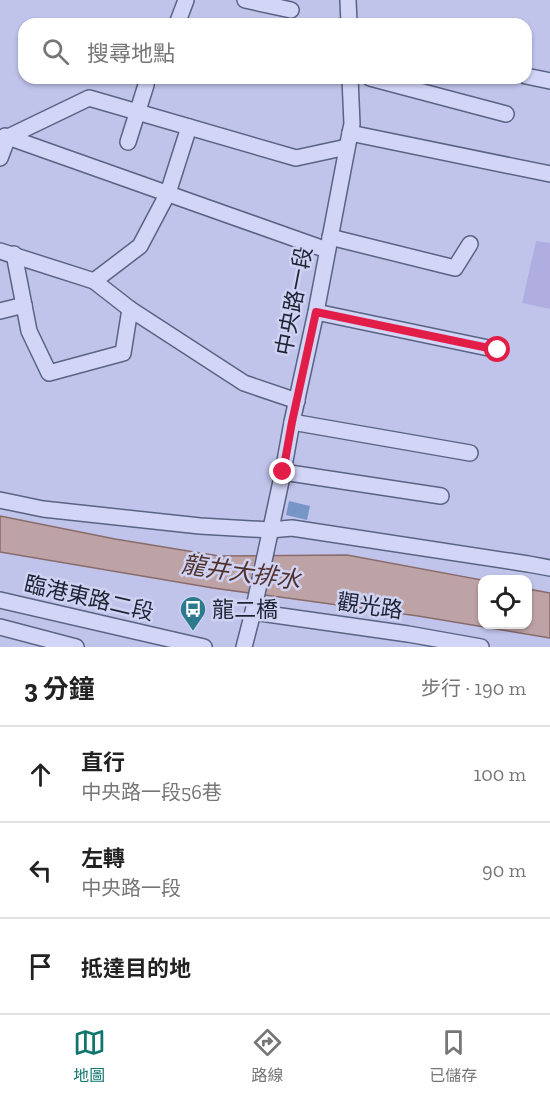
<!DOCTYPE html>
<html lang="zh-TW">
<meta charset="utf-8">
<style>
:root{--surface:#fff;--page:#f2f2f2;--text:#222;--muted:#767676;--line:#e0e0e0;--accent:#0f766e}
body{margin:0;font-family:"Zilla Slab","Noto Sans TC",serif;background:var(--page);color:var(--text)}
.controls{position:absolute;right:18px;bottom:18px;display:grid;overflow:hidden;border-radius:12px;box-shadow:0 2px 4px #0004}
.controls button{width:54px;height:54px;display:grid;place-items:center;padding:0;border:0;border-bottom:2px solid var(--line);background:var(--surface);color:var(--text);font:30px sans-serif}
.stop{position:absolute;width:18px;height:18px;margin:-14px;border:4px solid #e11d48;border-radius:50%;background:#fff}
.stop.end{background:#e11d48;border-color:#fff;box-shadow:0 2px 6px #0008}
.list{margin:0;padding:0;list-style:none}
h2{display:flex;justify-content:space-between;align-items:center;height:78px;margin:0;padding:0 24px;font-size:26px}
h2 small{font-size:20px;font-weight:400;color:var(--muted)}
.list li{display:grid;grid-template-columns:39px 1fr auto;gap:18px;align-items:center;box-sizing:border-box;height:96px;padding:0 24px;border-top:2px solid var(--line)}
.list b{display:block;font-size:22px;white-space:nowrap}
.list p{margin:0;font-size:20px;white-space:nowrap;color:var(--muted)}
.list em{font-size:20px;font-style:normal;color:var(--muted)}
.icon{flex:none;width:33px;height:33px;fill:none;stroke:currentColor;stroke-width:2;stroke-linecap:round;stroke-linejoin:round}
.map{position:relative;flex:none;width:550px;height:647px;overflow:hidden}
.search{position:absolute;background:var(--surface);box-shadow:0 2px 4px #0004;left:18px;right:18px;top:18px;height:66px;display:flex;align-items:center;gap:15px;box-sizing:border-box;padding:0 21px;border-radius:18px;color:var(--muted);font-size:22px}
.sheet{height:366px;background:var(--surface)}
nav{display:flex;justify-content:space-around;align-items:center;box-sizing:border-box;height:84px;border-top:2px solid var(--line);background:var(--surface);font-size:16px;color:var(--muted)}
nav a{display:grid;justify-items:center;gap:3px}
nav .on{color:var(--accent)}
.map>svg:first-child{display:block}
.farmland{fill:#b0aee0}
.water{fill:#bda3a5;stroke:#8a6b6c;stroke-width:1.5}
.building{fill:#7895c7}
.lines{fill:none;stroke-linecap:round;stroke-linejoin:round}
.minor-casing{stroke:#596483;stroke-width:18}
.minor{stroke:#d2d5f6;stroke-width:15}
.route{stroke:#e11d48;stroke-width:8}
.labels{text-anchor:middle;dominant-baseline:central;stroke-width:5;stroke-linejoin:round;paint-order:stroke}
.street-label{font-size:22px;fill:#1d2333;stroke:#cfd2f3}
.poi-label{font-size:22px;fill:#1d2333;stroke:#cfd2f3;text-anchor:start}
.water-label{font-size:24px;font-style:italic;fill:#52322d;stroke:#cfd2f3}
</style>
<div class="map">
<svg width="550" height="647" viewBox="0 0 550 647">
<rect width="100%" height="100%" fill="#c0c4eb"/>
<polygon class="farmland" points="536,241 550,243 550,309 522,303"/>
<polygon class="water" points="0,516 115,539 219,556 347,555 482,580 482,624 528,624 528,589 550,593 550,638 418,616 213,588 0,552"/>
<polygon class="building" points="289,501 310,506 307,520 286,515"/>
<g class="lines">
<g class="minor-casing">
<g id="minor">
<polyline points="245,0 291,10"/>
<polyline points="348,0 349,24"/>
<polyline points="177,24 186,0"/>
<polyline points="526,76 550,81"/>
<polyline points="370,78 506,114"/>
<polyline points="350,133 550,174"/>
<polyline points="5,136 327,250"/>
<polyline points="128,142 146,85 146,78"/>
<polyline points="0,158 8,137 89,98 296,158 347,147"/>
<polyline points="330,237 455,268 470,244"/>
<polyline points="0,251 94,281 130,309 244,383 297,401"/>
<polyline points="14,254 29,331 49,373 123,353 130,309"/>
<polyline points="94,281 140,246 168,193 189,127"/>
<polyline points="0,311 24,305"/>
<polyline points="316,312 498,350"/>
<polyline points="292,422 470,453"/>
<polyline points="283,472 441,496"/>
<polyline points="0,500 43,509 200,526 270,530 292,528 528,564 550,568"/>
<polyline points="0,600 204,647"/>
<polyline points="253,612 408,634 481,647"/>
<polyline points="0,627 76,647"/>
<polyline points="244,647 253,612 283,472 292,422 316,312 350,133 352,124 350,78"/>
</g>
</g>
<use href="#minor" class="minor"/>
</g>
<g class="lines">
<polyline class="route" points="283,472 292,422 316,312 498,350"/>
</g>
<defs>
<g id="bus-pin" transform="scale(1.35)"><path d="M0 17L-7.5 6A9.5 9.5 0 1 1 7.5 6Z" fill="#2d7a8e" stroke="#cfd2f3"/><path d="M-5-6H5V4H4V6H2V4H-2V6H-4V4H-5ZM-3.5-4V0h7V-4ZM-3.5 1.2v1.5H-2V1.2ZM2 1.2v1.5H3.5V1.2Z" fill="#fff"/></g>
</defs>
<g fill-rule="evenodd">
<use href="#bus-pin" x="193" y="609"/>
</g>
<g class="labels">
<g class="street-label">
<text transform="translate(294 301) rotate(-79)">中央路一段</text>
<text transform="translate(89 598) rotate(13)">臨港東路二段</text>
<text transform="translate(370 606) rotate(8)">觀光路</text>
</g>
<g class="poi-label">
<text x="212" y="609">龍二橋</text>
</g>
<g class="water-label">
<text transform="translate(241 572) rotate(8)">龍井大排水</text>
</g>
</g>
</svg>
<div class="controls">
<button><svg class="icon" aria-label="locate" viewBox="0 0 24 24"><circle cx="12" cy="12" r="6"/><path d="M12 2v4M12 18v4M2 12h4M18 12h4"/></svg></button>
</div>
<div class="stop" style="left:498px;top:350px"></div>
<div class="stop end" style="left:283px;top:472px"></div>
<div class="search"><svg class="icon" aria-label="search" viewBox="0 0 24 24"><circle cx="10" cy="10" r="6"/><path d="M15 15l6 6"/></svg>搜尋地點</div>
</div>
<section class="sheet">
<h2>3 分鐘<small>步行 · 190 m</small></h2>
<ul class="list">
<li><svg class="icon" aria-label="ahead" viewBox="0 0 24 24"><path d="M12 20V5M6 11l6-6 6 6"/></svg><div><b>直行</b><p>中央路一段56巷</p></div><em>100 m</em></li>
<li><svg class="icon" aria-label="left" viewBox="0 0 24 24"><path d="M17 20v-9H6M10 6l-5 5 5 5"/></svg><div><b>左轉</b><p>中央路一段</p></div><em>90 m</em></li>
<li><svg class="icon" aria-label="arrive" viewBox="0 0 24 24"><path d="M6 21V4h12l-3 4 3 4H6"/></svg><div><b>抵達目的地</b></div></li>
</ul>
</section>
<nav>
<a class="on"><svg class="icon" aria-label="map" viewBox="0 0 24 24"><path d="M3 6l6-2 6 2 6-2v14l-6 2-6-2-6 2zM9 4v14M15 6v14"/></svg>地圖</a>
<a><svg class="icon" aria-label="directions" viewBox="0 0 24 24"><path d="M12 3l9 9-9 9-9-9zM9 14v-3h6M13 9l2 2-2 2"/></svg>路線</a>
<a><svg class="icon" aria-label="saved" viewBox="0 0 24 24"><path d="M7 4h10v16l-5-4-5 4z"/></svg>已儲存</a>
</nav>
